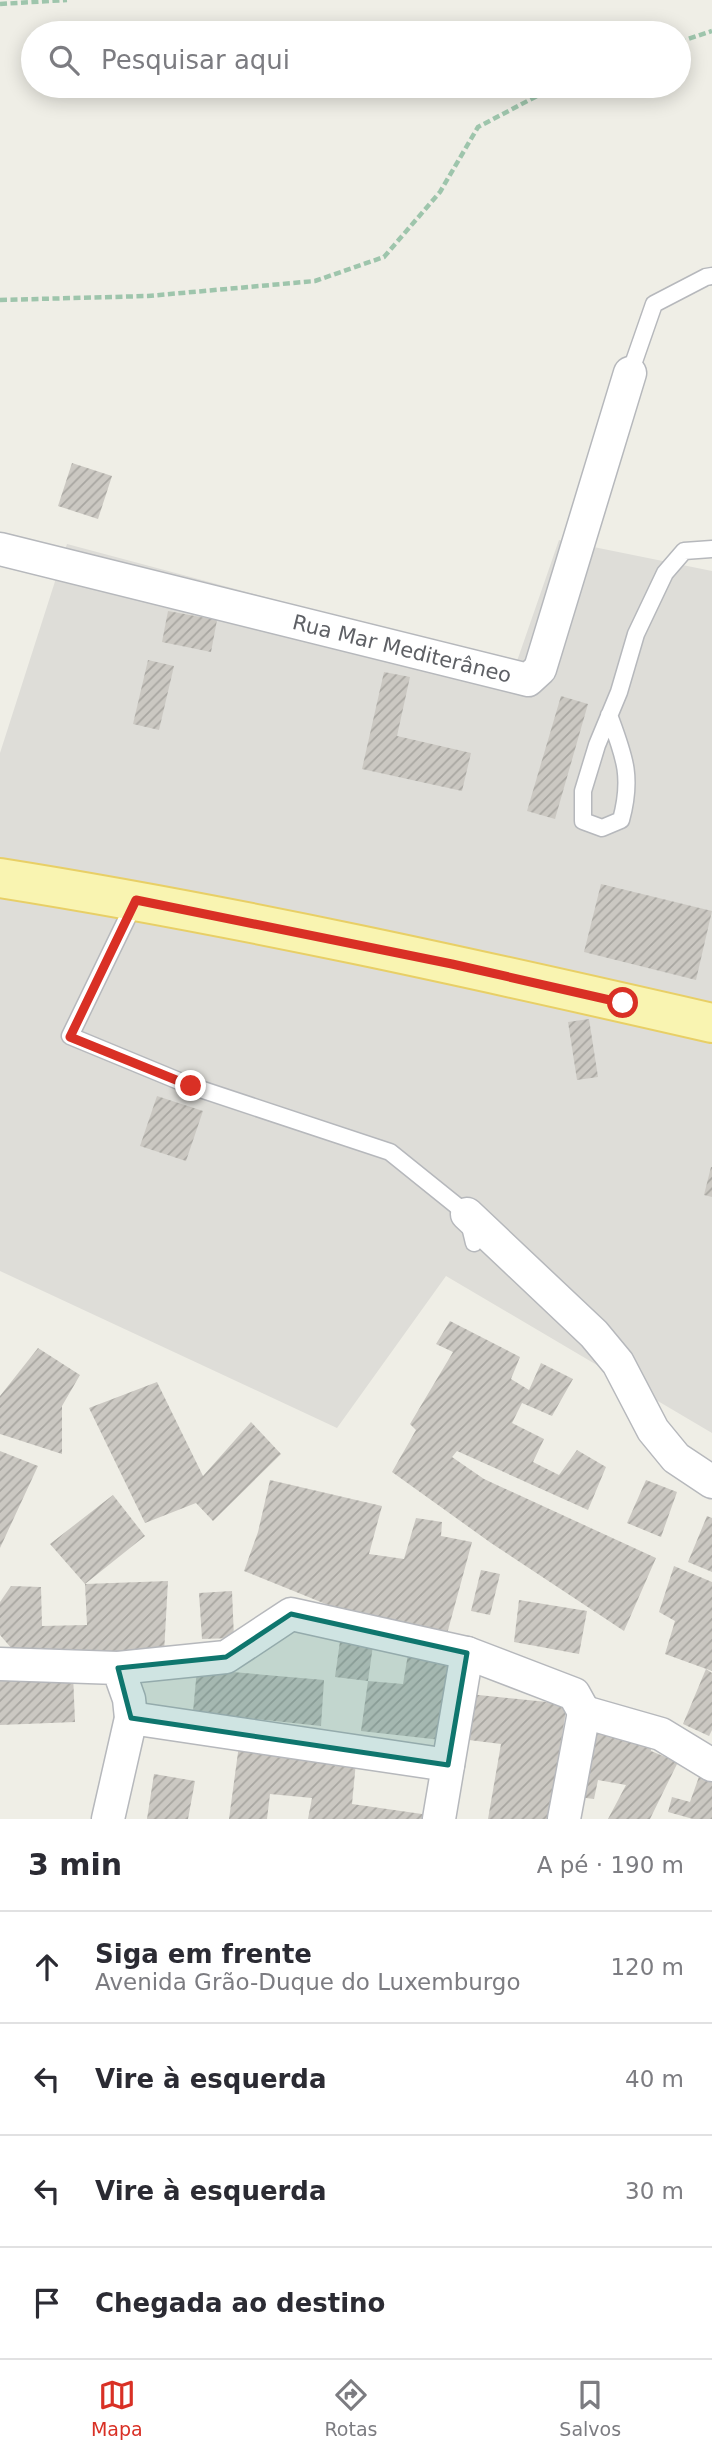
<!DOCTYPE html>
<html lang="pt">
<meta charset="utf-8">
<style>
:root{--surface:#fff;--page:#f2f2f3;--text:#2b2b33;--muted:#7c7c81;--line:#e1e1e2;--accent:#d93025}
body{margin:0;font-family:"DejaVu Sans",sans-serif;background:var(--page);color:var(--text)}
.stop{position:absolute;width:21px;height:21px;margin:-16px;border:5px solid #d93025;border-radius:50%;background:#fff}
.stop.end{background:#d93025;border-color:#fff;box-shadow:0 2px 7px #0008}
.list{margin:0;padding:0;list-style:none}
h2{display:flex;justify-content:space-between;align-items:center;height:91px;margin:0;padding:0 28px;font-size:30px}
h2 small{font-size:23px;font-weight:400;color:var(--muted)}
.list li{display:grid;grid-template-columns:46px 1fr auto;gap:21px;align-items:center;box-sizing:border-box;height:112px;padding:0 28px;border-top:2px solid var(--line)}
.list b{display:block;font-size:26px;white-space:nowrap}
.list p{margin:0;font-size:23px;white-space:nowrap;color:var(--muted)}
.list em{font-size:23px;font-style:normal;color:var(--muted)}
.icon{flex:none;width:38px;height:38px;fill:none;stroke:currentColor;stroke-width:2;stroke-linecap:round;stroke-linejoin:round}
.map{position:relative;flex:none;width:712px;height:1819px;overflow:hidden}
.search{position:absolute;background:var(--surface);box-shadow:0 4px 18px #0003;left:21px;right:21px;top:21px;height:77px;display:flex;align-items:center;gap:18px;box-sizing:border-box;padding:0 24px;border-radius:38px;color:var(--muted);font-size:26px}
.sheet{height:539px;background:var(--surface)}
nav{display:flex;justify-content:space-around;align-items:center;box-sizing:border-box;height:98px;border-top:2px solid var(--line);background:var(--surface);font-size:19px;color:var(--muted)}
nav a{display:grid;justify-items:center;gap:4px}
nav .on{color:var(--accent)}
.map>svg:first-child{display:block}
.industrial{fill:#deddd8}
.building{fill:url(#building-hatch)}
.lines{fill:none;stroke-linecap:round;stroke-linejoin:round}
.lane-casing{stroke:#b6b8bc;stroke-width:19}
.street-casing{stroke:#b6b8bc;stroke-width:35}
.primary-casing{stroke:#e8cf66;stroke-width:42}
.path{stroke:#9ec5ac;stroke-width:4.5;stroke-dasharray:7 3.5;stroke-linecap:butt}
.lane{stroke:#fff;stroke-width:16}
.street{stroke:#fff;stroke-width:32}
.primary{stroke:#f9f4b1;stroke-width:38}
.route{stroke:#d93025;stroke-width:9}
.marked{fill:#0f766e;fill-opacity:0.2;stroke:#0f766e;stroke-width:5;stroke-linejoin:round}
.labels{text-anchor:middle;dominant-baseline:central;stroke-width:5;stroke-linejoin:round;paint-order:stroke}
.street-label{font-size:21px;fill:#5e6065;stroke:#fff}
</style>
<div class="map">
<svg width="712" height="1819" viewBox="0 0 712 1819">
<defs>
<pattern id="building-hatch" width="6" height="6" patternUnits="userSpaceOnUse" patternTransform="scale(1.75)"><rect width="6" height="6" fill="#cbc8c2"/><path d="M-1 1l2-2M0 6l6-6M5 7l2-2" fill="none" stroke="#a8a6a1"/></pattern>
</defs>
<rect width="100%" height="100%" fill="#efeee6"/>
<polygon class="industrial" points="559,540 712,571 712,1433 446,1276 337,1428 0,1271 0,753 67,544 516,664"/>
<g class="building">
<polygon points="72,463 112,476 98,519 58,506"/>
<polygon points="168,611 217,620 211,652 162,642"/>
<polygon points="148,660 174,666 159,730 133,724"/>
<polygon points="384,672 410,677 397,736 471,753 462,791 362,769"/>
<polygon points="561,696 588,704 555,819 527,811"/>
<polygon points="601,884 712,911 696,980 584,952"/>
<polygon points="589,1019 598,1077 577,1080 568,1022"/>
<polygon points="157,1096 203,1111 186,1161 140,1146"/>
<polygon points="711,1167 712,1167 712,1197 704,1195"/>
<polygon points="450,1321 520,1357 511,1379 529,1390 541,1363 573,1379 552,1416 522,1403 512,1423 544,1439 533,1462 559,1475 577,1450 606,1467 588,1510 457,1451 452,1457 484,1479 656,1558 624,1631 491,1543 392,1472 416,1430 410,1424 453,1352 436,1344"/>
<polygon points="38,1348 80,1375 62,1406 62,1454 0,1434 0,1396"/>
<polygon points="157,1382 203,1476 251,1422 281,1454 213,1521 196,1503 145,1523 89,1408"/>
<polygon points="0,1451 38,1466 0,1548"/>
<polygon points="270,1480 382,1506 369,1554 404,1559 416,1518 442,1522 441,1536 472,1542 447,1634 348,1613 244,1571 258,1532"/>
<polygon points="646,1480 677,1492 661,1537 627,1523"/>
<polygon points="113,1495 145,1536 85,1584 50,1544"/>
<polygon points="707,1516 712,1518 712,1572 688,1562"/>
<polygon points="674,1566 712,1582 712,1671 665,1654 675,1621 659,1612"/>
<polygon points="481,1570 500,1574 490,1615 471,1611"/>
<polygon points="168,1581 164,1653 19,1657 0,1635 0,1602 11,1586 41,1587 42,1626 87,1625 85,1584"/>
<polygon points="232,1591 234,1638 202,1639 199,1593"/>
<polygon points="519,1600 587,1611 579,1654 514,1642"/>
<polygon points="341,1634 374,1638 368,1681 335,1677"/>
<polygon points="409,1648 451,1655 441,1740 361,1731 368,1681 403,1684"/>
<polygon points="197,1669 324,1680 321,1726 193,1712"/>
<polygon points="706,1669 712,1673 712,1730 709,1736 683,1724"/>
<polygon points="0,1671 73,1674 75,1722 0,1725"/>
<polygon points="469,1694 567,1704 549,1819 488,1819 501,1744 461,1739"/>
<polygon points="597,1727 651,1738 651,1751 678,1762 650,1819 608,1819 626,1785 598,1780 594,1799 578,1797"/>
<polygon points="239,1745 356,1762 352,1804 429,1815 429,1819 308,1819 312,1798 270,1794 267,1819 229,1819"/>
<polygon points="701,1771 712,1774 712,1819 693,1819 668,1812 672,1797 690,1802"/>
<polygon points="154,1774 195,1781 188,1819 147,1819"/>
</g>
<g class="lines">
<g class="lane-casing">
<g id="lane">
<polyline points="630,373 654,304 706,277 712,276"/>
<path d="M609 715C624 756 633 776 621 820L602 828 583 821V791L597 745 619 692 636 634 665 573 684 551 712 549"/>
<polyline points="135,902 70,1036 191,1086 390,1152 467,1214 474,1243"/>
</g>
</g>
<g class="street-casing">
<g id="street">
<polyline points="0,549 528,680 540,669 630,373"/>
<polyline points="467,1214 594,1334 618,1363 653,1430 676,1458 712,1482"/>
<polyline points="0,1664 118,1668 129,1699 131,1718 108,1819"/>
<polyline points="118,1668 226,1657 291,1614 467,1653 574,1694 584,1712"/>
<polyline points="584,1712 661,1734 712,1765"/>
<polyline points="131,1718 448,1765"/>
<polyline points="439,1819 467,1653"/>
<polyline points="564,1819 584,1712"/>
</g>
</g>
<g class="primary-casing">
<path id="primary" d="M0 878C239 916 476 969 712 1023"/>
</g>
<g class="path">
<polyline points="0,4 67,0"/>
<polyline points="679,42 712,31"/>
<polyline points="0,300 148,296 315,281 384,257 440,192 478,127 556,86"/>
</g>
<use href="#lane" class="lane"/>
<use href="#street" class="street"/>
<use href="#primary" class="primary"/>
</g>
<g class="lines">
<polyline class="route" points="191,1086 70,1037 136,900 452,964 623,1003"/>
</g>
<path class="marked" d="M291 1614 467 1653 448 1765 131 1718 118 1668 226 1657Z"/>
<g class="labels">
<g class="street-label">
<text transform="translate(402 649) rotate(14)">Rua Mar Mediterâneo</text>
</g>
</g>
</svg>
<div class="stop" style="left:623px;top:1003px"></div>
<div class="stop end" style="left:191px;top:1086px"></div>
<div class="search"><svg class="icon" aria-label="search" viewBox="0 0 24 24"><circle cx="10" cy="10" r="6"/><path d="M15 15l6 6"/></svg>Pesquisar aqui</div>
</div>
<section class="sheet">
<h2>3 min<small>A pé · 190 m</small></h2>
<ul class="list">
<li><svg class="icon" aria-label="ahead" viewBox="0 0 24 24"><path d="M12 20V5M6 11l6-6 6 6"/></svg><div><b>Siga em frente</b><p>Avenida Grão-Duque do Luxemburgo</p></div><em>120 m</em></li>
<li><svg class="icon" aria-label="left" viewBox="0 0 24 24"><path d="M17 20v-9H6M10 6l-5 5 5 5"/></svg><div><b>Vire à esquerda</b></div><em>40 m</em></li>
<li><svg class="icon" aria-label="left" viewBox="0 0 24 24"><path d="M17 20v-9H6M10 6l-5 5 5 5"/></svg><div><b>Vire à esquerda</b></div><em>30 m</em></li>
<li><svg class="icon" aria-label="arrive" viewBox="0 0 24 24"><path d="M6 21V4h12l-3 4 3 4H6"/></svg><div><b>Chegada ao destino</b></div></li>
</ul>
</section>
<nav>
<a class="on"><svg class="icon" aria-label="map" viewBox="0 0 24 24"><path d="M3 6l6-2 6 2 6-2v14l-6 2-6-2-6 2zM9 4v14M15 6v14"/></svg>Mapa</a>
<a><svg class="icon" aria-label="directions" viewBox="0 0 24 24"><path d="M12 3l9 9-9 9-9-9zM9 14v-3h6M13 9l2 2-2 2"/></svg>Rotas</a>
<a><svg class="icon" aria-label="saved" viewBox="0 0 24 24"><path d="M7 4h10v16l-5-4-5 4z"/></svg>Salvos</a>
</nav>
